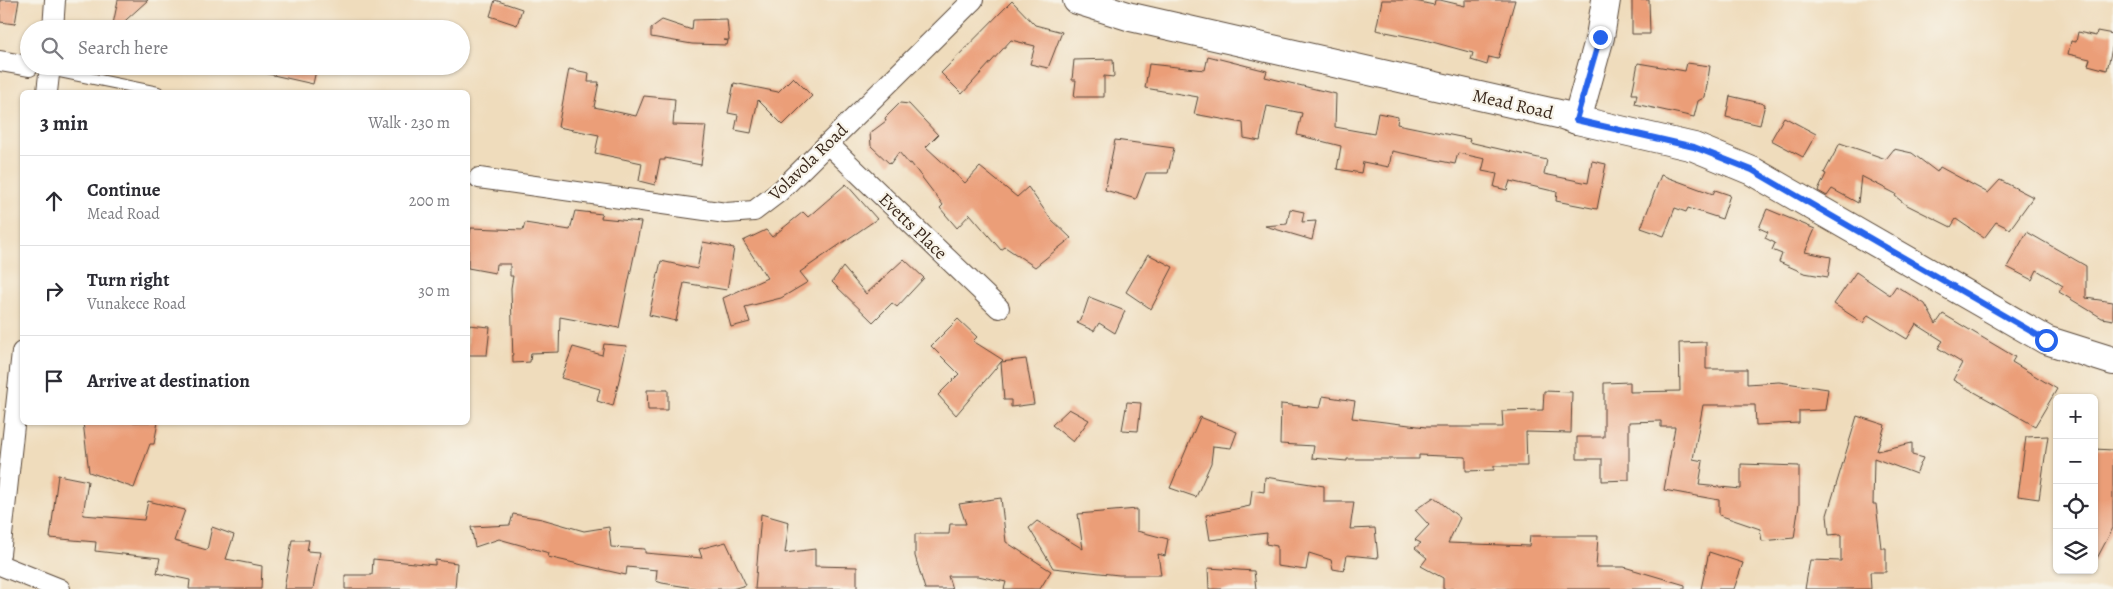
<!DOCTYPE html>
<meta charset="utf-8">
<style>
:root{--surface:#fff;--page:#f7f7f7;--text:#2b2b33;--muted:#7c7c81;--line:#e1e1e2}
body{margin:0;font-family:Alegreya,serif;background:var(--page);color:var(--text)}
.controls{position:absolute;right:15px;bottom:15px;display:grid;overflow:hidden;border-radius:8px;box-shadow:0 1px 4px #0004}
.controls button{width:45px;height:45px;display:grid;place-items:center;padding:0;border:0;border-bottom:1px solid var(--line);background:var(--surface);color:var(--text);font:25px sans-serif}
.stop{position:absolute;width:15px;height:15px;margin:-11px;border:4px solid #2563eb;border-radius:50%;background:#fff}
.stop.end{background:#2563eb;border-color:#fff;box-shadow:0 1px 5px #0008}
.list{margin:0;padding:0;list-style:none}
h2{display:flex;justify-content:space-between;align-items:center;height:65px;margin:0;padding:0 20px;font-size:21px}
h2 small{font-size:16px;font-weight:400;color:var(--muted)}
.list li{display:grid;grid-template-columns:32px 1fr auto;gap:15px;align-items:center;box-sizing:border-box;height:90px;padding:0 20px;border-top:1px solid var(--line)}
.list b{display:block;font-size:19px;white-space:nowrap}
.list p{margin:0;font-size:16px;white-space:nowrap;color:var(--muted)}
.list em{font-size:16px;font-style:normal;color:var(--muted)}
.icon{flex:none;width:28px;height:28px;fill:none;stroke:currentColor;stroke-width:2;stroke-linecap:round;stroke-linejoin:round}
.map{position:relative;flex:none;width:2113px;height:589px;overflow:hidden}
.search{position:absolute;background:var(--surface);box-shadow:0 1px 4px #0004;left:20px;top:20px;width:450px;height:55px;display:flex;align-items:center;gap:12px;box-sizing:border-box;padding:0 18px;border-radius:28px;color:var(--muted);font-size:19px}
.panel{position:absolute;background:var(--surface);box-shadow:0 1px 4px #0004;left:20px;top:90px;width:450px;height:335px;border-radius:8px}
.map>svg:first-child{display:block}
.building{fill:#eb9e78}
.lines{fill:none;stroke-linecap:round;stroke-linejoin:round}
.service-casing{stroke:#564536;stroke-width:12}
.minor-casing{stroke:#564536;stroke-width:22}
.secondary-casing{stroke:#564536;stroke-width:30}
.primary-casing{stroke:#564536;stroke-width:30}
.service{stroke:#fff;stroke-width:10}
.minor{stroke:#fff;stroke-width:20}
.secondary{stroke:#fff;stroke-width:28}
.primary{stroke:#fff;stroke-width:28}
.route{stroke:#2563eb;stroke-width:6}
.labels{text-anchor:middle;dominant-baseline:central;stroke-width:4.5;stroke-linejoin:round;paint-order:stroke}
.street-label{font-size:18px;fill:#3b2a1e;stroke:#f7f3e8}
</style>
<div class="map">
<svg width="2113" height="589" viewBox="0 0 2113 589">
<rect width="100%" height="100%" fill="#f7f3e8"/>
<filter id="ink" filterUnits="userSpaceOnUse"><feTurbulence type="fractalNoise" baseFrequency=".02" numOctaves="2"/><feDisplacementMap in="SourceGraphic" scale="10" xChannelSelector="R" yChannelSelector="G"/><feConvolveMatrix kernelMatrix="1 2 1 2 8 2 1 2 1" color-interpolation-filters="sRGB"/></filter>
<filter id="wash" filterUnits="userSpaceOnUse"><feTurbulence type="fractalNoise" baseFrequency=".0096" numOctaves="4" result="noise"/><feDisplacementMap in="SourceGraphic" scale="20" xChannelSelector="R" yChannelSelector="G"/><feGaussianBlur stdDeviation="1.12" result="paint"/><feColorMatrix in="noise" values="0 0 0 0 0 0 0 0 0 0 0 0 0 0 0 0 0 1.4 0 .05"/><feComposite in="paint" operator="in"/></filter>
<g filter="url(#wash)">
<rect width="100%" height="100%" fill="#efdcbc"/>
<g id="blocks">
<g class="building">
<polygon points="0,0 19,0 15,24 0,22"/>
<polygon points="118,0 148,0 116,29 112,29"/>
<polygon points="495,0 522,9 517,25 490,16"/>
<polygon points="1382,0 1410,0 1434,5 1435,0 1440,0 1465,6 1465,0 1515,0 1498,59 1489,57 1487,65 1471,60 1473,53 1425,40 1376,30"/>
<polygon points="1632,0 1649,0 1650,34 1632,34"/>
<polygon points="1012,1 1035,25 1062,32 1048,68 1030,64 1035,46 1011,40 962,94 941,73"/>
<polygon points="727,19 729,40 724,40 728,41 727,45 692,44 651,37 651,28 662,20 692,30 693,20"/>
<polygon points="2097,31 2113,34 2113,44 2107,70 2088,65 2090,59 2068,54 2071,41 2076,42 2078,32 2096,36"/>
<polygon points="1208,56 1267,71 1265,77 1336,94 1335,127 1374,134 1378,113 1398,117 1397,124 1470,139 1469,142 1547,160 1544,174 1588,183 1592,161 1606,164 1597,209 1556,201 1557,192 1510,181 1507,190 1494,187 1497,174 1482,171 1485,159 1458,153 1455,164 1392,151 1389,167 1363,162 1361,173 1337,169 1341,146 1297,135 1302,113 1267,106 1260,141 1244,138 1243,123 1194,114 1198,97 1145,88 1149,64 1205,70"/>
<polygon points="1113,59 1114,77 1104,76 1104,97 1074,97 1076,80 1072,80 1074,60"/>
<polygon points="1638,63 1685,71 1687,63 1710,66 1705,97 1698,101 1694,117 1635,104 1637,94 1632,94"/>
<polygon points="261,66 317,66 313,84 260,72"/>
<polygon points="569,69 589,73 588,82 599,82 594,107 636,116 644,96 675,99 673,125 706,126 701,165 665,158 665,160 660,160 655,185 639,181 642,163 595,153 599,135 558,127"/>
<polygon points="793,77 812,96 783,125 758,100 751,133 735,130 738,115 728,113 734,83 778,92"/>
<polygon points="1730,96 1765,104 1760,125 1726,117"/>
<polygon points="900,103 909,104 938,135 926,147 965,183 980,167 1017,197 1028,187 1050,218 1071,238 1035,267 1005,247 1001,250 970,214 957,228 940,208 943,205 911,163 909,164 899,152 890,164 871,146 870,133 886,121 885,118"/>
<polygon points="1784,117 1816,134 1803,157 1771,140"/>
<polygon points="1115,140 1174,148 1168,173 1146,173 1136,199 1105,190"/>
<polygon points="1840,143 1886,159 1894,149 1912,153 1937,172 1940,167 1988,193 2000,180 2033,197 2010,229 1996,222 1984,238 1956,219 1951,227 1905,204 1895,196 1896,194 1861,176 1858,203 1832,189 1827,196 1818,191 1826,174 1824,173"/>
<polygon points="1661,175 1713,194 1715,190 1730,195 1722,219 1688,208 1686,212 1675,208 1664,236 1641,228"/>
<polygon points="846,184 877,219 800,272 808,282 781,298 745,307 750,322 731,327 723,298 767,278 743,241 766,230 772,237 803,212 808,217"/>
<polygon points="1290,209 1304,212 1302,222 1316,221 1312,240 1265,226 1287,224"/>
<polygon points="1767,209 1815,229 1805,252 1831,257 1828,277 1804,273 1779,262 1782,254 1772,250 1775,243 1765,238 1768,232 1759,228"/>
<polygon points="575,211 602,214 601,218 641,222 619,328 560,317 559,352 531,353 530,362 513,363 511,288 513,276 510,276 510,264 496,264 495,273 468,268 468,242 471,228 523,230 525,223 570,230"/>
<polygon points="2027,232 2086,266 2086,298 2113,302 2113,320 2102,318 2059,292 2063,286 2037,270 2032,280 2007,267"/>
<polygon points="703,242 734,248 727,290 684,283 676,321 649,315 661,261 697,269"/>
<polygon points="1148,254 1173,267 1151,309 1126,292"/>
<polygon points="904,259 924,278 897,307 892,303 873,322 832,282 843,267 866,294"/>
<polygon points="1856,272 1890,295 1896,286 1925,304 1936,324 1943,314 2015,357 2012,362 2057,389 2035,426 1953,380 1962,363 1938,348 1943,341 1916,324 1907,339 1868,315 1863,323 1834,304"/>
<polygon points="1089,297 1125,311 1115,333 1099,323 1094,331 1077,323 1083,315"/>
<polygon points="958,319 977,337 973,341 1003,360 1001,362 1026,359 1034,404 1011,407 1011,400 1004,400 1001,362 956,415 938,395 959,374 931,346"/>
<polygon points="468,325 490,327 487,355 468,355"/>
<polygon points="1706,342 1706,369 1747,369 1747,384 1779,382 1828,389 1825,410 1799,411 1799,423 1756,425 1755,405 1703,405 1693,459 1703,461 1699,485 1741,489 1741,464 1799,466 1799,504 1794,538 1762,541 1760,529 1719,515 1719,500 1664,490 1675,427 1661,427 1661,421 1629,422 1629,480 1602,481 1602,459 1577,459 1577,437 1604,437 1604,383 1630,382 1630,392 1680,391 1679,343"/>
<polygon points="604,344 627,346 613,406 597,401 600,389 561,378 573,347 602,355"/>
<polygon points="647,390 668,390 668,410 648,410"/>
<polygon points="1544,391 1572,392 1571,433 1526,432 1527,466 1494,466 1494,470 1466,471 1466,457 1419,455 1419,459 1347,459 1347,461 1312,458 1314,446 1280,444 1281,404 1320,408 1323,396 1355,401 1352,418 1426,427 1503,427 1502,411 1543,410"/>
<polygon points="1127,402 1141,403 1138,431 1122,430"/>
<polygon points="1069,409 1089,420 1073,442 1052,425"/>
<polygon points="1857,416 1885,425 1877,451 1912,443 1912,455 1923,458 1916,474 1874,458 1873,504 1876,504 1881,548 1886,548 1886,572 1870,572 1871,589 1805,589 1810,560 1841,561 1841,534 1829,535 1827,515"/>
<polygon points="1200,417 1237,432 1231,448 1213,446 1211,463 1196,497 1170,488"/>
<polygon points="83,422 158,422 154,444 150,444 134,488 89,472"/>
<polygon points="2048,436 2039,499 2018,496 2026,437"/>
<polygon points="2094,449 2113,450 2113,528 2094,564"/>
<polygon points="58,475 88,481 83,515 144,520 148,501 185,510 174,541 207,550 212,527 234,535 226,559 262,566 261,589 189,589 190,580 157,573 160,558 95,551 96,542 50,538"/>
<polygon points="1265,477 1324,486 1324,502 1354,502 1350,529 1375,528 1378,558 1347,555 1344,571 1333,569 1331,560 1309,553 1306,570 1277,566 1277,546 1266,544 1267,533 1210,540 1206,515 1250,506 1252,490 1264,492"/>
<polygon points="1434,497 1460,518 1448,543 1529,546 1530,536 1598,536 1596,567 1624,567 1685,585 1685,589 1443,589 1443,578 1421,566 1427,558 1415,548 1421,543 1415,540 1429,525 1415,510"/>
<polygon points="1001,498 1006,542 1051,571 1040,589 1004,589 1006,582 978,576 948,576 952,589 925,589 915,556 915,534 949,534 950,524 966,524 959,504"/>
<polygon points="1137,509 1137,531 1168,539 1165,556 1158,554 1161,575 1119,575 1053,568 1029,528 1037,521 1083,549 1078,514"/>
<polygon points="513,514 542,519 584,531 609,527 611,547 645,549 645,553 702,558 699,549 726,542 746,585 732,589 700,589 662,583 656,581 657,570 627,567 626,575 548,557 549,553 499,539 475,547 471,527 510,525"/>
<polygon points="761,514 789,522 785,553 815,549 815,566 857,567 857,589 755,589"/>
<polygon points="292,540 309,540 307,551 320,552 313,589 284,589"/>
<polygon points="1709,552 1743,563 1734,589 1701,589"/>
<polygon points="373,559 435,565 435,560 457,563 455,589 345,589 345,575 372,575"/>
<polygon points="1208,568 1254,571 1256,589 1209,589"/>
</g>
</g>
</g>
<g filter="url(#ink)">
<use href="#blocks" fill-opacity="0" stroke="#564536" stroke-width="1"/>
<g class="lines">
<g class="service-casing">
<polyline id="service" points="50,70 158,92"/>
</g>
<g class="minor-casing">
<g id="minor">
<polyline points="53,29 55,0"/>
<polyline points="0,61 29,66"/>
<polyline points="47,92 50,66"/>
<polyline points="828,144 999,308"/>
<polyline points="479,178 726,213 754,211 779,192 973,0"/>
<polyline points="0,554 22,352"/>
<polyline points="0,565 60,589"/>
</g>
</g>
<g class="secondary-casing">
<polyline id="secondary" points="1577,120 1600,37 1606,0"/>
</g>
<g class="primary-casing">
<polyline id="primary" points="1077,0 1131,17 1563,115 1577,120 1694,147 1752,171 2046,340 2113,361"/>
</g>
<use href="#service" class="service"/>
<use href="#minor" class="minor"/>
<use href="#secondary" class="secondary"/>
<use href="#primary" class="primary"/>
</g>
</g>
<g class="lines" filter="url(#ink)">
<polyline class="route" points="1600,37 1576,120 1694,147 1752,170 2046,340"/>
</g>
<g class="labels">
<g class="street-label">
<text transform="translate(1513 104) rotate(13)">Mead Road</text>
<text transform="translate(808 162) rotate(-44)">Volavola Road</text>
<text transform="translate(913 226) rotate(44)">Evetts Place</text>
</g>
</g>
</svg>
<div class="controls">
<button>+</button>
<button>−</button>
<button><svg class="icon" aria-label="locate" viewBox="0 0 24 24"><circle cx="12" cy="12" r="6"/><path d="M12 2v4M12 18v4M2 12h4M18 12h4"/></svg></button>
<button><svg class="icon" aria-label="layers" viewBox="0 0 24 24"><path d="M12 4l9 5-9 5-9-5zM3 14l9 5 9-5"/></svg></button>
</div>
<div class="stop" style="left:2046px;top:340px"></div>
<div class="stop end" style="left:1600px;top:37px"></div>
<div class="search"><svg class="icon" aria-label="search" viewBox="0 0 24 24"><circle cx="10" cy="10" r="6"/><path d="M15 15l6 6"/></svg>Search here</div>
<section class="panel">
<h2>3 min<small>Walk · 230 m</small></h2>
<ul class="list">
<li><svg class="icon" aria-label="ahead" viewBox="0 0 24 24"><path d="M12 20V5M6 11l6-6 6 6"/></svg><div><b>Continue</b><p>Mead Road</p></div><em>200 m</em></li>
<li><svg class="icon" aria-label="right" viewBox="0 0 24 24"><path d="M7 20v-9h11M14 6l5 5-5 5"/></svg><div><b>Turn right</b><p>Vunakece Road</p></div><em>30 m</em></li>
<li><svg class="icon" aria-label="arrive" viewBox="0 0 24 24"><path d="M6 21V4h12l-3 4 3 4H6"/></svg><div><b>Arrive at destination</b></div></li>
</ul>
</section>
</div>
